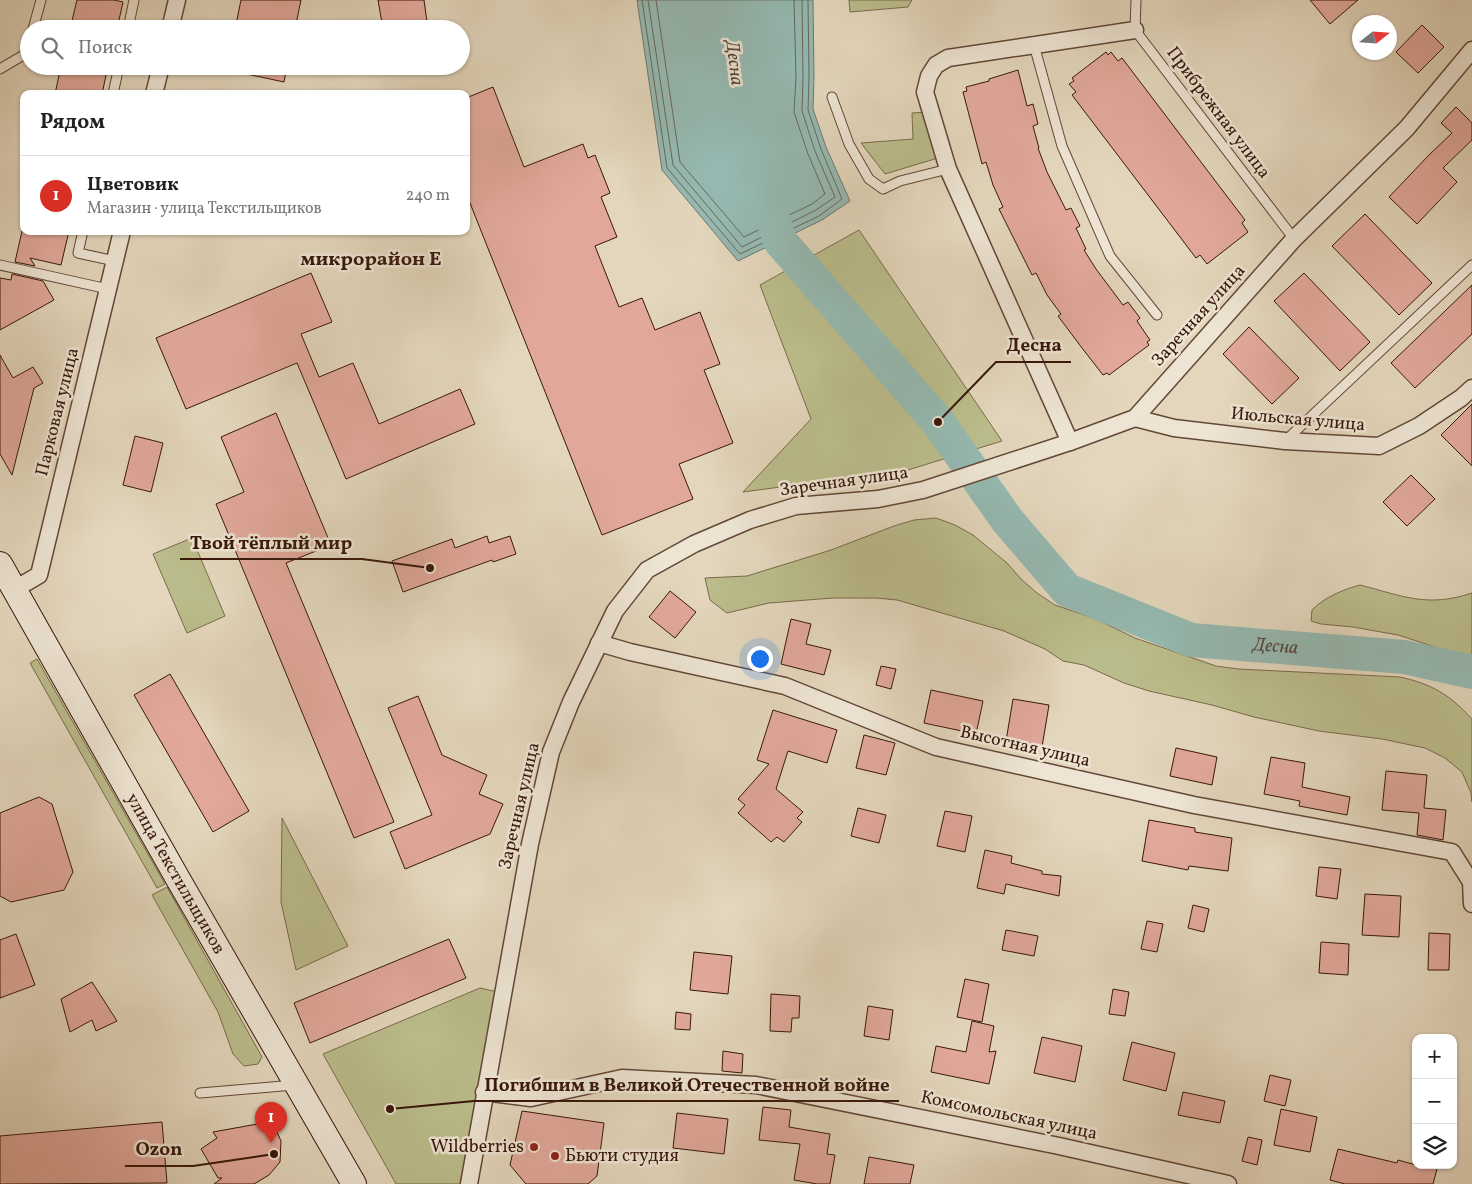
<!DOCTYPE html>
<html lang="ru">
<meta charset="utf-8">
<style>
:root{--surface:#fff;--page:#f6f6f6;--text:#222;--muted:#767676;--line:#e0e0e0;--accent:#d93025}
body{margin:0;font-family:Vollkorn,serif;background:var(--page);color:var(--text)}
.controls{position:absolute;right:15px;bottom:15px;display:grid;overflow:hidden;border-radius:10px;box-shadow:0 1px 4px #0004}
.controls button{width:45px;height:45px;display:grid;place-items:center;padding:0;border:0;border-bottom:1px solid var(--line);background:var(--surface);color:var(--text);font:25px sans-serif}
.compass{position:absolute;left:1352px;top:15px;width:45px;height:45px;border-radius:50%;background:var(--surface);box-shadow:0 1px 4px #0004;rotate:73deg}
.you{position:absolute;left:759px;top:658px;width:18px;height:18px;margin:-12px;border:4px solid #fff;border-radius:50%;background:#1a73e8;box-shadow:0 0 0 8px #1a73e833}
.badge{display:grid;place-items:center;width:32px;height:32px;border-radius:50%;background:var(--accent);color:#fff;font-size:16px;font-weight:700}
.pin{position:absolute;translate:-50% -41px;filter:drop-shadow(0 1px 2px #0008)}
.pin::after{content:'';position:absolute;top:26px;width:18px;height:15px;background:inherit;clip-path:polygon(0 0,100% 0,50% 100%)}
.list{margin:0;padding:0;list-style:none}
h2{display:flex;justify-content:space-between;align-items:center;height:65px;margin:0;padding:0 20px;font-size:21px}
h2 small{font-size:16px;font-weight:400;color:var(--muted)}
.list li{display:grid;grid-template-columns:32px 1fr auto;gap:15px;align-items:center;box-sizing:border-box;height:80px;padding:0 20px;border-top:1px solid var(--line)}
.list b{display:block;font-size:19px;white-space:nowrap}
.list p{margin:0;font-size:16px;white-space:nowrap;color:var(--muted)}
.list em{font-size:16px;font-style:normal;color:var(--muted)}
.icon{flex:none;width:28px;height:28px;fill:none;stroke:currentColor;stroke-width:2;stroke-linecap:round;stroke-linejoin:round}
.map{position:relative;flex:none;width:1472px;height:1184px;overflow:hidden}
.search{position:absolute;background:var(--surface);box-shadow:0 1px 4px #0004;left:20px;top:20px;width:450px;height:55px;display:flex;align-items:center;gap:12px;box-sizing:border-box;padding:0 18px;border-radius:28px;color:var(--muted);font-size:19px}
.panel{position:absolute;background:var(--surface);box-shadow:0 1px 4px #0004;left:20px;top:90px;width:450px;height:145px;border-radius:10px}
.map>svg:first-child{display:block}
.green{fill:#bbbc8b;stroke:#7a6a4b}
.water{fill:#95b9b1;stroke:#70786f}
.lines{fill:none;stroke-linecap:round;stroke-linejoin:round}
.shore{stroke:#66685e;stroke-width:1}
.river{stroke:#95b9b1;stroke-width:34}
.building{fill:#e1a89a;stroke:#38170b}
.lane-casing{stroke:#634737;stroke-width:11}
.street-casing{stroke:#634737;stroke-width:19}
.secondary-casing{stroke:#38170b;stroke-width:26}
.lane{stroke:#ede4d3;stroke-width:9}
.street{stroke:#ede4d3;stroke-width:16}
.secondary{stroke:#ede4d3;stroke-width:24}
.poi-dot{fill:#8f2418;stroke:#ede4d3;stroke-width:2}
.labels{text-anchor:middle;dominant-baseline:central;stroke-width:5;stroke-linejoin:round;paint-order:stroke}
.street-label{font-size:18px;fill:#38170b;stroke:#ede4d3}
.poi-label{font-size:18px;fill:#38170b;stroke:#ede4d3;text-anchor:end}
.water-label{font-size:19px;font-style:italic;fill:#54483d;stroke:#ede4d3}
.quarter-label{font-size:20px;font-weight:bold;fill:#38170b;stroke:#ede4d3}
.leader{fill:none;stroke:#38170b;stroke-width:2}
.callout-dot{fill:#38170b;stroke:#ede4d3;stroke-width:2}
.callout-label{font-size:19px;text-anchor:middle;font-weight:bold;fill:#38170b;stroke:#ede4d3;stroke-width:5;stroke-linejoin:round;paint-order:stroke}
</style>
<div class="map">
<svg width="1472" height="1184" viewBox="0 0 1472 1184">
<rect width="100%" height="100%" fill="#e3d6bc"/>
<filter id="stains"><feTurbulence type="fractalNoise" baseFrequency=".004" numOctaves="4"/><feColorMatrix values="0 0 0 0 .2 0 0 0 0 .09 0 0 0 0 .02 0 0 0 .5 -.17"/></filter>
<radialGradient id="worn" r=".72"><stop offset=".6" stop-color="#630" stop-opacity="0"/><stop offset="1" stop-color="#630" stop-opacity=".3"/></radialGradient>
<g class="green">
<polygon points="849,0 912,0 908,7 850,12"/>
<polygon points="927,112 938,158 885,174 861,143 913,139 912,113"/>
<polygon points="859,230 1002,441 908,470 743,492 811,419 760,285"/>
<path d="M936 518 955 525 973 535 1007 563 1021 579 1037 593 1055 605 1096 619 1135 638 1216 666 1238 669 1400 677C1432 684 1450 695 1472 719V802L1471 793 1462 772 1445 758 1425 748 1382 739 1319 731 1254 717 1212 705 1149 691 1124 683 1084 665 1063 661 1045 649 1004 631 897 600 876 598H833L769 603 727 613 710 600 705 578 747 576 831 550 894 526 914 520Z"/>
<polygon points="192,538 225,616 187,633 153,554"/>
<path d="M1360 585C1403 596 1427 608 1472 593V659L1398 635 1353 627 1321 624 1311 621 1312 610C1325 597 1342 590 1360 585Z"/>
<polygon points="37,659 165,884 157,888 30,663"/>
<polygon points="282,818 348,946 296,970 281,902"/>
<polygon points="167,887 262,1057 258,1064 244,1066 233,1054 218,1012 152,895"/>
<polygon points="480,988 498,992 462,1184 396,1184 323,1054"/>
</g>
<polygon class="water" points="637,0 813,0 814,77 813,109 826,147 850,201 822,220 738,261 662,170"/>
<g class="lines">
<g class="shore">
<polyline points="642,0 667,168 740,254 819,216 842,199 821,149 808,110 809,77 808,0"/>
<polyline points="648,0 673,165 742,247 816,210 835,197 815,151 802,111 803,77 802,0"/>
<polyline points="656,0 680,162 744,237 812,204 825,194 808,154 794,112 796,77 794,0"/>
</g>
<path class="river" id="s1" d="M766 198 780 241 938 422 1007 520 1067 590 1191 640 1404 657 1472 672"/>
</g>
<g class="building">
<polygon points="77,0 114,0 123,2 117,29 70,29"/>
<polygon points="241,0 301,0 295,29 235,29"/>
<polygon points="378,0 424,0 428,29 383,29"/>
<polygon points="1310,0 1358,0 1330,24"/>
<polygon points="1422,25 1444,47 1418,73 1396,52"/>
<polygon points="1106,52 1108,55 1111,52 1118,61 1122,58 1245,220 1242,223 1248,232 1207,264 1200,255 1196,258 1072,95 1076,92 1069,84 1074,81 1072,78"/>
<polygon points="61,66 108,66 102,94 55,94"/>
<polygon points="242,66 287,66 284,82 242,73"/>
<polygon points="1018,70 1027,106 1033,104 1038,124 1033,126 1039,148 1038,148 1047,172 1066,210 1071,208 1080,226 1076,228 1086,249 1084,250 1096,269 1123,305 1128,302 1140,318 1137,321 1150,340 1147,342 1149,345 1109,375 1107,373 1103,375 1082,348 1058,316 1061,314 1047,295 1036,273 1032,275 999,209 1003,207 993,185 986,162 982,164 963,92 967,91 966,87 989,81 989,79"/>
<polygon points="493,87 524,167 583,144 588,158 595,155 610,193 601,197 617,237 595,246 619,307 642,298 655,330 700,312 720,364 704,370 733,443 679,464 693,499 602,535 466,193 466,98"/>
<polygon points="1456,107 1472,123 1472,140 1443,168 1457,182 1417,224 1389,197 1429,155 1452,133 1441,123"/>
<polygon points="1365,214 1432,283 1399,315 1332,246"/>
<polygon points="22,231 69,231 61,265 30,258 35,266 15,262"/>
<polygon points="311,273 332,322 301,334 319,377 353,363 379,424 460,389 475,424 346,479 297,363 186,409 156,338"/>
<polygon points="1304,273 1370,342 1340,371 1274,301"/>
<polygon points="12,274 43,281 54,300 0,330 0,278 11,280"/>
<polygon points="1472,285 1472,334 1415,388 1391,363"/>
<polygon points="1249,327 1299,378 1272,404 1223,354"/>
<polygon points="0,355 13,378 33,367 43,383 34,388 12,475 0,454"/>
<polygon points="1472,404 1472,466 1441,435"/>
<polygon points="276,413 331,545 286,563 394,822 354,838 216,504 244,492 221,437"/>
<polygon points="135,436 163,443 151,492 123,485"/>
<polygon points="1411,475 1435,499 1407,526 1383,502"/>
<polygon points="487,536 489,543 510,536 516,554 493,562 492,560 403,592 392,561 452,539 455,548"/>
<polygon points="670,591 696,612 675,638 649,617"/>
<polygon points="791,619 811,624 806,644 831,650 824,675 781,664"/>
<polygon points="881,666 896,669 891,689 876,685"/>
<polygon points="170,674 249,811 213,832 134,695"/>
<polygon points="931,690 983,701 976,734 924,723"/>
<polygon points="418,696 442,755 487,775 479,794 503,804 490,834 405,869 390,832 432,815 388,708"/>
<polygon points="1013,699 1049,705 1042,747 1006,741"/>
<polygon points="773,710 837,730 827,763 788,751 776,789 803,812 797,818 802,822 784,842 777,837 771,842 738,813 745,805 738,799 769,764 757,760"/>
<polygon points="864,735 895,743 886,775 856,768"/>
<polygon points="1176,748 1217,757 1212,785 1170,776"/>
<polygon points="1271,757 1305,763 1302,787 1350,797 1347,815 1299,806 1300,801 1264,794"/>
<polygon points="1386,771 1427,775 1424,808 1446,810 1443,840 1417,835 1419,813 1382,810"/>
<polygon points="39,797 52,804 73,872 64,890 11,902 0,896 0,813"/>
<polygon points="858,808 886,815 879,843 851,836"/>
<polygon points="945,811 972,816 965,852 937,846"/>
<polygon points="1149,820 1195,828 1195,832 1232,838 1228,871 1189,866 1188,870 1142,861"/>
<polygon points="985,850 1012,856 1011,863 1042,871 1042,874 1061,876 1059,896 1006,884 1004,894 977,888"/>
<polygon points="1319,867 1341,869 1337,899 1316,896"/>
<polygon points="1365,894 1401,896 1399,937 1362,935"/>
<polygon points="1193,905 1209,909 1204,932 1188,928"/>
<polygon points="1147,921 1163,924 1157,952 1141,949"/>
<polygon points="1006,930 1038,936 1034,956 1002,950"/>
<polygon points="1429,933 1450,934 1449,970 1428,970"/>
<polygon points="16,934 35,985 0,998 0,940"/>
<polygon points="449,939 466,978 310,1043 294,1003"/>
<polygon points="1321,942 1349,944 1348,975 1319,973"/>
<polygon points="694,952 732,956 728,994 690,990"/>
<polygon points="965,979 989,984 982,1022 957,1017"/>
<polygon points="92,982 117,1021 96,1031 92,1020 70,1032 61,999"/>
<polygon points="1113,989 1129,992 1125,1016 1109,1014"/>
<polygon points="771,994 800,996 799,1018 792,1018 791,1032 770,1031"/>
<polygon points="868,1006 893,1010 889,1040 864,1036"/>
<polygon points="676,1012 691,1014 690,1030 675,1029"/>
<polygon points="972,1021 994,1026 989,1052 996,1051 989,1084 931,1072 936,1046 966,1052"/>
<polygon points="1042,1037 1082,1046 1075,1082 1034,1073"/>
<polygon points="1132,1042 1175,1053 1166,1091 1123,1080"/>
<polygon points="723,1051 743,1054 742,1073 722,1071"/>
<polygon points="1270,1075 1291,1080 1285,1106 1264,1101"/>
<polygon points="1183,1092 1225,1101 1220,1123 1178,1115"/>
<polygon points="763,1107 791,1110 789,1127 830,1134 827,1154 835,1155 830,1184 817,1184 794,1180 800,1144 759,1140"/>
<polygon points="1281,1109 1317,1117 1310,1152 1274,1145"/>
<polygon points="522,1111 604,1123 597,1176 588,1184 526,1184 510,1165"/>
<polygon points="677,1113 728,1119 724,1154 673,1148"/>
<polygon points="162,1122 167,1183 0,1184 0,1136"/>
<polygon points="263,1123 265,1127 273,1123 281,1141 280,1162 269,1175 254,1184 214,1184 222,1178 218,1178 201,1149 217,1138 213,1132"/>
<polygon points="1248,1137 1262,1140 1257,1165 1242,1161"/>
<polygon points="1338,1149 1397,1163 1398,1160 1416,1165 1438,1165 1433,1184 1345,1184 1330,1180"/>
<polygon points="869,1157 914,1165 910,1184 864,1184"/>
</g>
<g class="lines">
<g class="lane-casing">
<g id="lane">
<polyline points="1136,0 1135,30 1294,239"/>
<polyline points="33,29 41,0"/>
<polyline points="128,29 134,0"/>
<polyline points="1034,45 1062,146 1110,256 1157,315"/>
<polyline points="0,69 27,53 29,47"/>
<polyline points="113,94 119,66"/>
<polyline points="832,97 849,144 869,179 883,189 900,181 948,169"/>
<polyline points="83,231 78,253 115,261"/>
<polyline points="0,265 108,289"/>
<polyline points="1285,441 1472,265"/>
<polyline points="200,1093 294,1085"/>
</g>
</g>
<g class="street-casing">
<g id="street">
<polyline points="170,29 177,0"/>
<polyline points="154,94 161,66"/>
<polyline points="1135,418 1174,428 1285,441 1379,446 1419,426 1461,398 1472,388"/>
<polyline points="1070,442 948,169 925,92 929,76 936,65 948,58 1135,30"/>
<polyline points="15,589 39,575 122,231"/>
<polyline points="599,643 630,652 785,686 936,747 1194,805 1452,852 1471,882 1472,904"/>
<polyline points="484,1092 531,1098 622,1078 756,1085 1059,1146 1228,1184"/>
<polyline points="469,1184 530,844 551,752 571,702 615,611 647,570 694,544 750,520 796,506 878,499 923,490 1070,442 1135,418 1294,239 1407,128 1472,50"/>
</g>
</g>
<g class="secondary-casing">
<g id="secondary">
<path id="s2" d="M0 564 178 879 354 1184"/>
</g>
</g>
<use href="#lane" class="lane"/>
<use href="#street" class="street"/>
<use href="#secondary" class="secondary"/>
</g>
<g class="poi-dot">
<circle cx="534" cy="1147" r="5"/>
<circle cx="555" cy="1156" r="5"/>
</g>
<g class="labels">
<g class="street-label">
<text transform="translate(1218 113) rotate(53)">Прибрежная улица</text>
<text transform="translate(1199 316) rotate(-48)">Заречная улица</text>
<text transform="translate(58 412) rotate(-76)">Парковая улица</text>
<text transform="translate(1298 420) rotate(5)">Июльская улица</text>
<text transform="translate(844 482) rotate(-8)">Заречная улица</text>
<text transform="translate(1025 747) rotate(13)">Высотная улица</text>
<text transform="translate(520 806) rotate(-77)">Заречная улица</text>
<text stroke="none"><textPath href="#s2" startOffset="356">улица Текстильщиков</textPath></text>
<text transform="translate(1009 1116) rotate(12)">Комсомольская улица</text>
</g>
<g class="poi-label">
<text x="524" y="1147">Wildberries</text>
<text x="565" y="1156" text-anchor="start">Бьюти студия</text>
</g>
<g class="water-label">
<text transform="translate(734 63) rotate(83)">Десна</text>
<text stroke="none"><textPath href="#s1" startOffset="716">Десна</textPath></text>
</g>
<g class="quarter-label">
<text x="371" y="260">микрорайон Е</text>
</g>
</g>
<path class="leader" d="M938 422L996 362H1071M430 568L362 559H180M390 1109L474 1101H899M274 1154L193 1166H125"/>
<g class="callout-dot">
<circle cx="938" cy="422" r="5"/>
<circle cx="430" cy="568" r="5"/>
<circle cx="390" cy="1109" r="5"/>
<circle cx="274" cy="1154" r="5"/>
</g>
<g class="callout-label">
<text x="1034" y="351">Десна</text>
<text x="271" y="549">Твой тёплый мир</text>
<text x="687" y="1091">Погибшим в Великой Отечественной войне</text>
<text x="159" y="1155">Ozon</text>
</g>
<rect width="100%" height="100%" filter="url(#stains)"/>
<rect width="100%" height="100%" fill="url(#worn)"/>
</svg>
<div class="controls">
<button>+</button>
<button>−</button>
<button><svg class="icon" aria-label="layers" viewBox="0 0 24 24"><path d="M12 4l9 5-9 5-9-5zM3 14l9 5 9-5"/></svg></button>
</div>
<svg class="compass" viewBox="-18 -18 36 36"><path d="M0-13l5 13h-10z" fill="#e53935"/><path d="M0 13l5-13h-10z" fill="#767676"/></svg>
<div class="you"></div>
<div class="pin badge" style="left:271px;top:1143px">1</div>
<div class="search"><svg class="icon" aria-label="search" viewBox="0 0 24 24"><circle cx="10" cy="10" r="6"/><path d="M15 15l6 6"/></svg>Поиск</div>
<section class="panel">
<h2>Рядом<small></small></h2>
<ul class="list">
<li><span class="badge">1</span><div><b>Цветовик</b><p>Магазин · улица Текстильщиков</p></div><em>240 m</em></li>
</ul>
</section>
</div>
